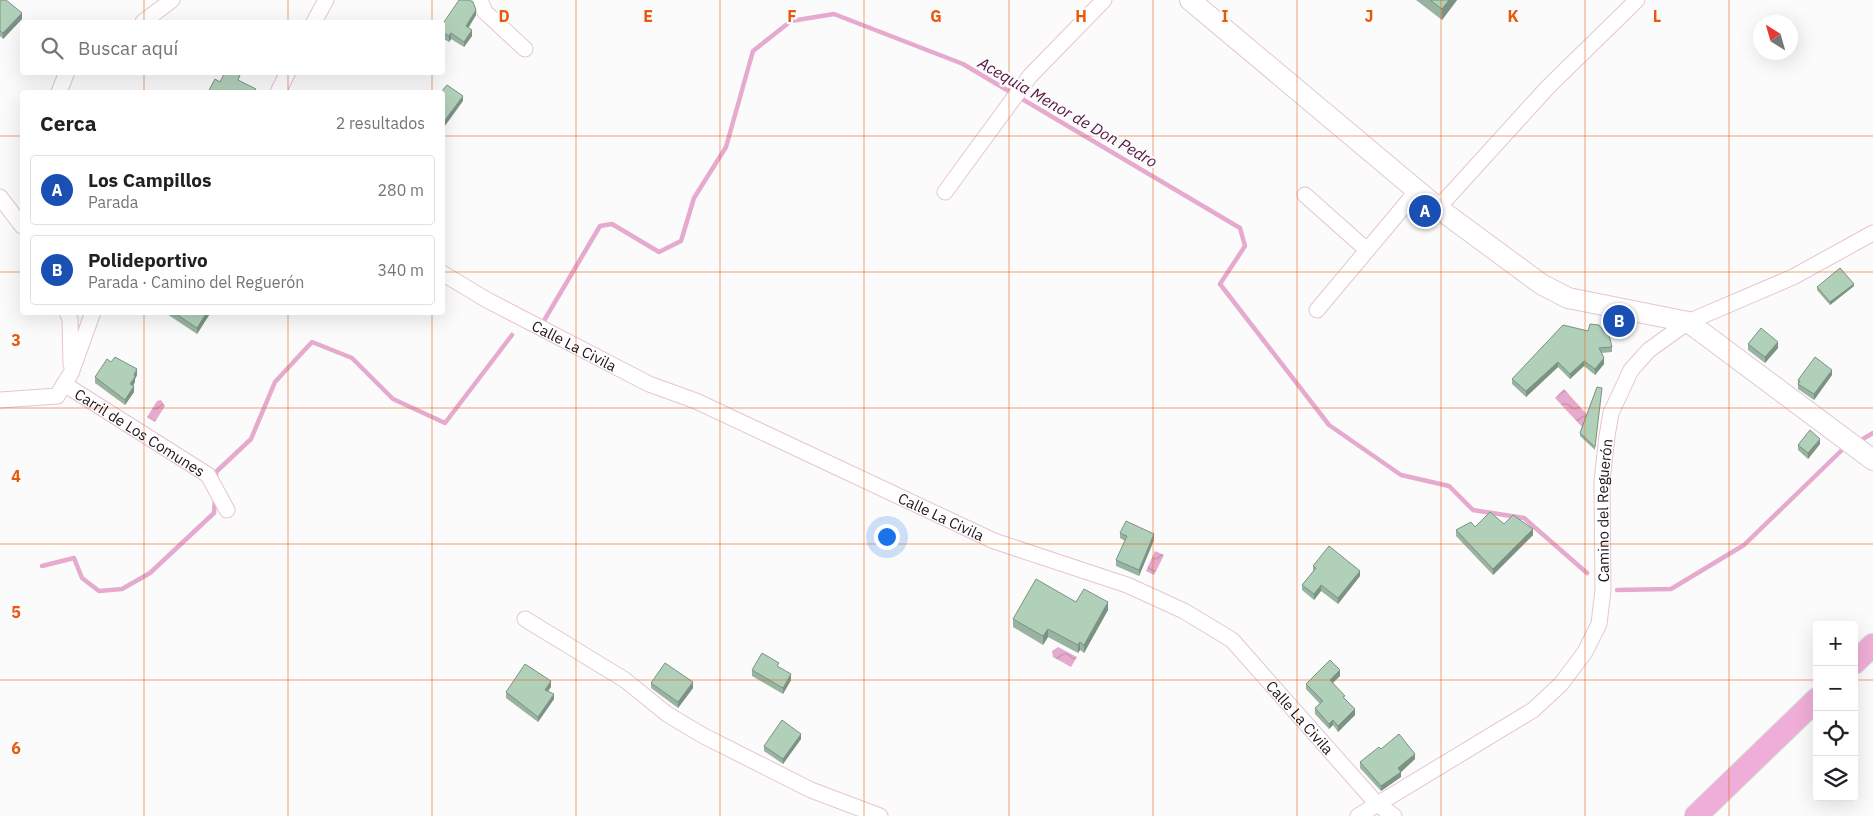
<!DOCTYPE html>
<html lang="es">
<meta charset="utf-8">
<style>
:root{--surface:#fff;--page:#f6f6f6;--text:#202124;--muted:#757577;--line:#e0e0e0;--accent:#368657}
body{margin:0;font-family:"IBM Plex Sans",sans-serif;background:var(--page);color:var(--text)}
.controls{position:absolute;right:15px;bottom:15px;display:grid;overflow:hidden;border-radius:5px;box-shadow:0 5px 20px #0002}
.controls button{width:45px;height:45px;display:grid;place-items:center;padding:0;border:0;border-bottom:1px solid var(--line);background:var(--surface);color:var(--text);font:25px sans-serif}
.compass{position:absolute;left:1753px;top:15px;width:45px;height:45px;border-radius:50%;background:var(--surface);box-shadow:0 5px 20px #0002;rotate:323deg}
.you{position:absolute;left:886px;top:536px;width:18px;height:18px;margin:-12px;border:4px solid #fff;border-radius:50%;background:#1a73e8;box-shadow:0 0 0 8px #1a73e833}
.badge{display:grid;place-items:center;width:32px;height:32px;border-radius:50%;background:var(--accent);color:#fff;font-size:16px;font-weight:700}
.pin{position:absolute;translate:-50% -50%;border:2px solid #fff;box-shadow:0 1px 5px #0006}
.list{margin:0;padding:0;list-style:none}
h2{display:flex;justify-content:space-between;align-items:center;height:65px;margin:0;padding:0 20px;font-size:21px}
h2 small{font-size:16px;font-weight:400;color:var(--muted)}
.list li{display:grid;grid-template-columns:32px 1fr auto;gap:15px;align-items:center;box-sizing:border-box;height:70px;margin:0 10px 10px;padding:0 10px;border:1px solid var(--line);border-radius:5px}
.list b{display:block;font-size:19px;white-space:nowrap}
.list p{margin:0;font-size:16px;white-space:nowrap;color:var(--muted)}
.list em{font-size:16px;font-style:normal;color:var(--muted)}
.icon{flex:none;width:28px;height:28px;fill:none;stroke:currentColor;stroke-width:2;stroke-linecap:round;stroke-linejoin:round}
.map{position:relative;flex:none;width:1873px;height:816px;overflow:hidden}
.search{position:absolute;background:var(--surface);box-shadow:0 5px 20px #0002;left:20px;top:20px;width:425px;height:55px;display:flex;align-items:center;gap:12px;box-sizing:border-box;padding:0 18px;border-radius:5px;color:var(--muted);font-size:19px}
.panel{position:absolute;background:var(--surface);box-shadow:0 5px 20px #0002;left:20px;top:90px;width:425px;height:225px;border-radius:5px}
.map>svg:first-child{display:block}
.water{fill:url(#water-waves)}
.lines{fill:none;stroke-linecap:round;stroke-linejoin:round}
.stream{stroke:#e5aacd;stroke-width:4.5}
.street-casing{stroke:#e6c4d7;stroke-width:17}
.secondary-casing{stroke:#e6c4d7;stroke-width:22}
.primary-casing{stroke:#d6d5d6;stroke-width:24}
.street{stroke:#fff;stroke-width:15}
.secondary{stroke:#fff;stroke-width:20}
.primary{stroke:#efaed7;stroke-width:22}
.wall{fill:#98b3a0}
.shaded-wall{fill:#7c9282}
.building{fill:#b1d0ba;stroke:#7c9282}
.grid{fill:none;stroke:#e8590c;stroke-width:1;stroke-opacity:0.55}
.labels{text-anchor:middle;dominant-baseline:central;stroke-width:4.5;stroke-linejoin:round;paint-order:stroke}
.street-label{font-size:15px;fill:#1e131a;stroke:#fbfbfb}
.water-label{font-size:16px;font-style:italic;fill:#571442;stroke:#fbfbfb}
.grid-label{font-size:16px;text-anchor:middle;font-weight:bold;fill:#e8590c;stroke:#fbfbfb;stroke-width:4.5;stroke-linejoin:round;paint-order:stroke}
</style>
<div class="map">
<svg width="1873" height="816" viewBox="0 0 1873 816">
<defs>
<pattern id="water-waves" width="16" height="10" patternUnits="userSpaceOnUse" patternTransform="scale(1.25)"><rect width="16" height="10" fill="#e5aacd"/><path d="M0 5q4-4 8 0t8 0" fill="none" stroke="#c491af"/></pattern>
</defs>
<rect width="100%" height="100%" fill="#fbfbfb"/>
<g class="water">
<polygon points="1564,389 1591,419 1582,427 1555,398"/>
<polygon points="161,400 165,406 155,422 147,417 157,401"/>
<polygon points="1155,551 1164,555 1154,575 1146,571"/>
<polygon points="1058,647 1077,657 1071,667 1053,657 1052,651"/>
</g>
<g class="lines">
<g class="stream">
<polyline points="542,324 600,226 612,224 659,252 681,241 694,198 726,147 753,51 791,21 834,14 963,64 1240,228 1245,246 1220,284 1329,425 1401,475 1449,486 1473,510 1524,518 1587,573"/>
<polyline points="1863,439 1873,433"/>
<polyline points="216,478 216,472 251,439 275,382 312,342 352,358 393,399 445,423 512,335"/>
<polyline points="42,566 74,558 82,578 99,591 122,589 150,573 214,513 215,498"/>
<polyline points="1617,590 1671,589 1744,545 1842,450"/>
</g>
<g class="street-casing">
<g id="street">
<polyline points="480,0 485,12 525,49"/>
<polyline points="143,22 172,0"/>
<polyline points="314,22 326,0"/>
<polyline points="59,92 67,72"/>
<polyline points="278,92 288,72"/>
<polyline points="945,192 1030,76 1104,0"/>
<polyline points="1305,195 1367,250"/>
<polyline points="0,197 22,226"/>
<polyline points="1438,208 1548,87 1637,0"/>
<path id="s1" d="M442 273 487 300 649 384 696 401 994 541 1127 585 1184 611 1232 640 1377 804 1394 816"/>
<polyline points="1317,310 1410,199 1415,189"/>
<polyline points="67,312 70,319 71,364"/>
<path id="s2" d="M64 384 208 475 227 510"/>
<polyline points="0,400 57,396 71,373 93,312"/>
<polyline points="525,619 625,680 667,714 702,735 811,790 880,816"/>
<path id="s3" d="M1358 816 1533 710 1561 684 1585 652 1599 624 1603 590 1602 481 1607 436 1611 413 1631 370 1649 350 1688 322 1793 277 1873 233"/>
</g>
</g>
<g class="secondary-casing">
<polyline id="secondary" points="1190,0 1438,208 1541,284 1568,298 1688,322 1873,460"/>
</g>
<g class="primary-casing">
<g id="primary">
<polyline points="1854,663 1873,645"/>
<polyline points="1696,816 1817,699"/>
</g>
</g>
<use href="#street" class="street"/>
<use href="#secondary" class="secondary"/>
<use href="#primary" class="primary"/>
</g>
<g class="wall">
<polygon points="0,0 22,19 3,39 0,36"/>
<polygon points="1416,0 1457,0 1442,20"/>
<polygon points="476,15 468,28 472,36 464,47 451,39 449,42 442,38 442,25"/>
<polygon points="1854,286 1830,305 1817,290 1817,287"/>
<polygon points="164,312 211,312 197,334"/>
<polygon points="1588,331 1612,347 1612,352 1601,353 1604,364 1595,375 1584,366 1570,379 1558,367 1526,397 1512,384 1512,379"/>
<polygon points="1748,344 1778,348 1765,363 1748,350"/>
<polygon points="111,362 137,375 135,379 135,382 133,386 134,392 125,405 95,383 95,377"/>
<polygon points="1832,375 1814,400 1798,389 1798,380"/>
<polygon points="1597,387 1595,450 1580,436 1580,433"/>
<polygon points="1820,444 1808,459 1798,450 1798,445"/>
<polygon points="1504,524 1533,535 1493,575 1456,536 1456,530 1475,527"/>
<polygon points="1120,533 1154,540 1139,576 1116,566 1116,560 1125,541 1120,538"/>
<polygon points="1313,566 1360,576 1338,604 1321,591 1314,600 1302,590 1302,585 1313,572"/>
<polygon points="1076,602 1108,610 1084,653 1080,650 1078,653 1048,637 1043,645 1013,627 1013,619"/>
<polygon points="779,668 791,680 783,694 752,676 752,670"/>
<polygon points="1340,676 1333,683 1345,700 1355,715 1338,732 1333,725 1329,729 1315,714 1315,708 1320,704 1306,689 1306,684"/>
<polygon points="651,683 693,688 678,708 651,688"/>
<polygon points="551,687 548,691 554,699 538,722 506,698 506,692"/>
<polygon points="801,739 783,764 764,751 764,746"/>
<polygon points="1381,749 1415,759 1401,772 1401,777 1381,791 1360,768 1360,762"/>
</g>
<g class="shaded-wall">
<polygon points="1449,0 1457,0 1442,20 1442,9"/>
<polygon points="476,10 476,15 466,32 466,26"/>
<polygon points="22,13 22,19 3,39 3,33"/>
<polygon points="472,30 472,36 464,47 464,42"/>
<polygon points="451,33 451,39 449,42 449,36"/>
<polygon points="463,96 463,101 442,130 442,124"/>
<polygon points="1854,284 1854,286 1830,305 1830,302"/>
<polygon points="207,312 211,312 197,334 197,328"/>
<polygon points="1778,342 1778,348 1765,363 1765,357"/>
<polygon points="1604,358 1604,364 1595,375 1595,369"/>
<polygon points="1584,361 1584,366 1570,379 1570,374"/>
<polygon points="1558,362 1558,367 1526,397 1526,391"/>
<polygon points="137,369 137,375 135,379 135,382 130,390 130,384 134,375"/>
<polygon points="1832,370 1832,375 1814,400 1814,394"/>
<polygon points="134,386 134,392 125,405 125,400"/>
<polygon points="1820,439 1820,444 1808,459 1808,453"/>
<polygon points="1533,529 1533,535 1493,575 1493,569"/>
<polygon points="1154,534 1154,540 1139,576 1139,570"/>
<polygon points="1360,571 1360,576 1338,604 1338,598"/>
<polygon points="1321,585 1321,591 1314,600 1314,594"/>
<polygon points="1108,602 1108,610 1084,653 1084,645"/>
<polygon points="1048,629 1048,637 1043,645 1043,636"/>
<polygon points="1080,642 1080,650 1078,653 1078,645"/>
<polygon points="1340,670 1340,676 1330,685 1330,680"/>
<polygon points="791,674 791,680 783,694 783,688"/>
<polygon points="551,681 551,687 545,695 545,690"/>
<polygon points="693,682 693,688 678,708 678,702"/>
<polygon points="554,694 554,699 538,722 538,717"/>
<polygon points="1355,709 1355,715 1338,732 1338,726"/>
<polygon points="1333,720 1333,725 1329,729 1329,724"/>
<polygon points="801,734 801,739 783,764 783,759"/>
<polygon points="1415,754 1415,759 1401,772 1401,777 1381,791 1381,786 1398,768"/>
</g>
<g class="building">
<polygon points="0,0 6,0 22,13 3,33 0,31"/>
<polygon points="459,0 469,0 473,2 476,10 466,26 472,30 464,42 451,33 449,36 442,32 442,25"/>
<polygon points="1430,0 1449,0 1442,9"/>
<polygon points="225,72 228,74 229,72 235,72 240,75 238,80 256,89 254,92 208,92 215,79 220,82"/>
<polygon points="447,85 463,96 442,124 442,92 441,92"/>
<polygon points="1840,268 1854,284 1830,302 1817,287"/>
<polygon points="173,312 207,312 197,328"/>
<polygon points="1590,324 1599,325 1605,333 1608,331 1612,347 1599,348 1604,358 1595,369 1584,361 1570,374 1558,362 1526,391 1512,379 1563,325 1588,331"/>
<polygon points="1761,328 1778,342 1765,357 1748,344"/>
<polygon points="115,357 137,369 134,375 135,377 130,384 134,386 125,400 95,377 107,359 111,362"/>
<polygon points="1815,357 1832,370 1814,394 1798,384 1800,381 1798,380"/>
<polygon points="1597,387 1602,388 1595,447 1580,433"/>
<polygon points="1810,430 1820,439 1808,453 1798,445"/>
<polygon points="1490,512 1504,524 1513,515 1533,529 1493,569 1456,530 1471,522 1475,527"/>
<polygon points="1126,521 1154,534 1139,570 1116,560 1127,536 1120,533"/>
<polygon points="1329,546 1360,571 1338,598 1321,585 1314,594 1302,585 1316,568 1313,566"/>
<polygon points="1036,579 1076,602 1084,589 1108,602 1084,645 1080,642 1078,645 1048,629 1043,636 1013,619"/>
<polygon points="762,653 779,663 777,666 791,674 783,688 752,670"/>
<polygon points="1330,660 1340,670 1330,680 1345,696 1343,697 1355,709 1338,726 1333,720 1329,724 1315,708 1323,701 1306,684"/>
<polygon points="665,663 693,682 678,702 651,683"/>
<polygon points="525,664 551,681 545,690 554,694 538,717 506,692"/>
<polygon points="782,720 801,734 783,759 764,746"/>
<polygon points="1399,734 1415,754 1398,768 1401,772 1381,786 1360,762 1379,747 1381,749"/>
</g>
<path class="grid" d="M144 0V22M288 0V22M432 0V22M576 0V816M720 0V816M864 0V816M1009 0V816M1153 0V816M1297 0V816M1441 0V816M1585 0V816M1729 0V816M144 72V92M288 72V92M432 72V92M0 136H22M442 136H1873M0 272H22M442 272H1873M144 312V816M288 312V816M432 312V816M0 408H1873M0 544H1873M0 680H1817M1854 680H1873"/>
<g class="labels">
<g class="street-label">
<text stroke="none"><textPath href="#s1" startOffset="151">Calle La Civila</textPath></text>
<text stroke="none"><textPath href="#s2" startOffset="90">Carril de Los Comunes</textPath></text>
<text stroke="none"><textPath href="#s3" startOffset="428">Camino del Reguerón</textPath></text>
<text stroke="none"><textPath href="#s1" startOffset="556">Calle La Civila</textPath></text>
<text stroke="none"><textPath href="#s1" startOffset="976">Calle La Civila</textPath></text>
</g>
<g class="water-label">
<text transform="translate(1068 112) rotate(30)">Acequia Menor de Don Pedro</text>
</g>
</g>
<g class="grid-label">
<text x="504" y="22">D</text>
<text x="648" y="22">E</text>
<text x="792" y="22">F</text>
<text x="936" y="22">G</text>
<text x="1081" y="22">H</text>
<text x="1225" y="22">I</text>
<text x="1369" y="22">J</text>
<text x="1513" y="22">K</text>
<text x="1657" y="22">L</text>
<text x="16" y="346">3</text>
<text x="16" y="482">4</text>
<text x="16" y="618">5</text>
<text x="16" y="754">6</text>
</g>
</svg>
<div class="controls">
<button>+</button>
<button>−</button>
<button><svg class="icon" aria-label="locate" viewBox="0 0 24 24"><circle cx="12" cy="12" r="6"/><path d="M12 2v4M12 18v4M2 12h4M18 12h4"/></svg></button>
<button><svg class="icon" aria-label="layers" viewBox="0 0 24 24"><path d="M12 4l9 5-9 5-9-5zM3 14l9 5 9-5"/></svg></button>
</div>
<svg class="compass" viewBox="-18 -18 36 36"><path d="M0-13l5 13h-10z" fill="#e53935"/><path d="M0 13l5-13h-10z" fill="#757577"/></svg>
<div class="you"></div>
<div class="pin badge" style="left:1425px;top:211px;background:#1a4fb4">A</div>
<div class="pin badge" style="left:1619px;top:321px;background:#1a4fb4">B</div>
<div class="search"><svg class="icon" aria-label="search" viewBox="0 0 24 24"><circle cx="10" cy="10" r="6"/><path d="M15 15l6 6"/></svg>Buscar aquí</div>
<section class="panel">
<h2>Cerca<small>2 resultados</small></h2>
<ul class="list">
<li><span class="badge" style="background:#1a4fb4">A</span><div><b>Los Campillos</b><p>Parada</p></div><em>280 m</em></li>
<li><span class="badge" style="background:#1a4fb4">B</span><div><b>Polideportivo</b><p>Parada · Camino del Reguerón</p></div><em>340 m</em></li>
</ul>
</section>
</div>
